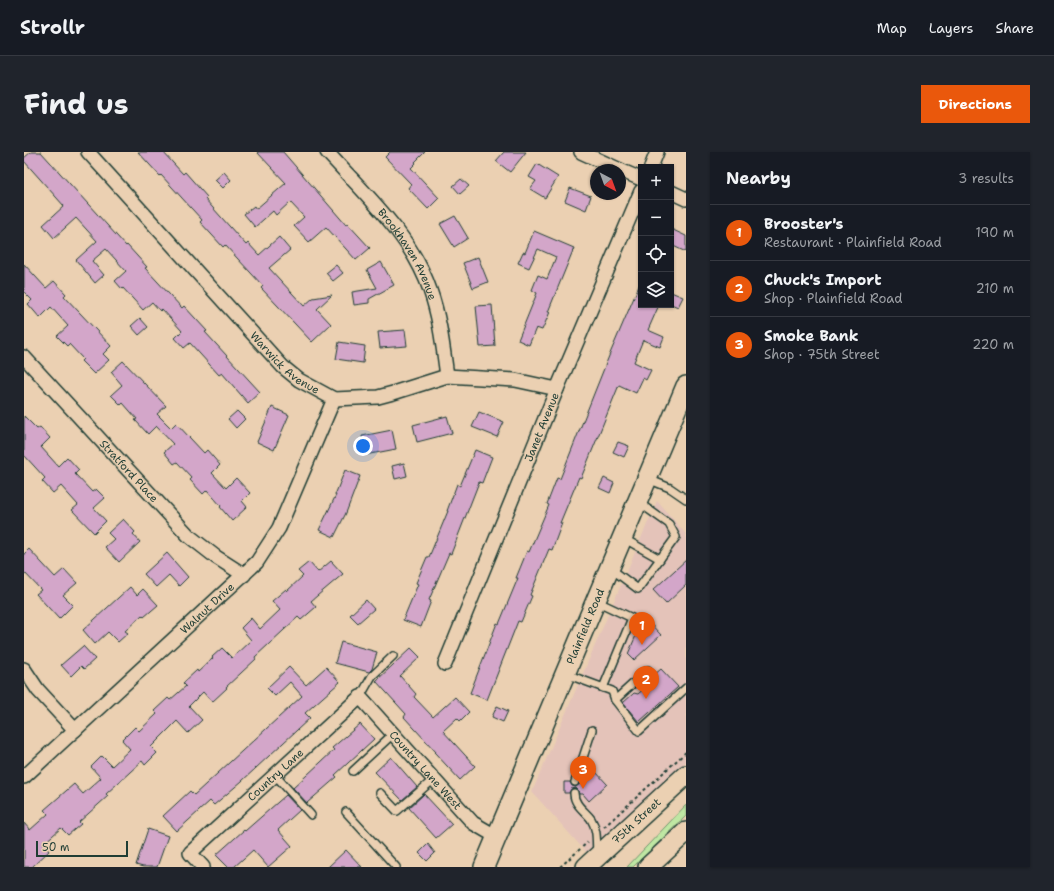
<!DOCTYPE html>
<meta charset="utf-8">
<style>
:root{--surface:#171b24;--page:#20242c;--text:#f1f3f6;--muted:#9ea1a6;--line:#363941;--accent:#ea580c}
body{margin:0;font-family:"Shantell Sans",sans-serif;background:var(--page);color:var(--text)}
.controls{position:absolute;right:12px;top:12px;display:grid;overflow:hidden;border-radius:0px;box-shadow:0 1px 3px #0004}
.controls button{width:36px;height:36px;display:grid;place-items:center;padding:0;border:0;border-bottom:1px solid var(--line);background:var(--surface);color:var(--text);font:20px sans-serif}
.compass{position:absolute;left:566px;top:12px;width:36px;height:36px;border-radius:50%;background:var(--surface);box-shadow:0 1px 3px #0004;rotate:139deg}
.scale{position:absolute;left:12px;bottom:10px;width:92px;box-sizing:border-box;padding-left:4px;border:2px solid #1f3d34;border-top:0;font-size:11px;line-height:14px;white-space:nowrap;color:#1f3d34;-webkit-text-stroke:3px #ebd0b2;paint-order:stroke}
.you{position:absolute;left:339px;top:294px;width:14px;height:14px;margin:-10px;border:3px solid #fff;border-radius:50%;background:#1a73e8;box-shadow:0 0 0 6px #1a73e833}
.badge{display:grid;place-items:center;width:26px;height:26px;border-radius:50%;background:var(--accent);color:#fff;font-size:13px;font-weight:700}
.pin{position:absolute;translate:-50% -33px;filter:drop-shadow(0 1px 2px #0008)}
.pin::after{content:'';position:absolute;top:21px;width:14px;height:12px;background:inherit;clip-path:polygon(0 0,100% 0,50% 100%)}
.list{margin:0;padding:0;list-style:none}
h2{display:flex;justify-content:space-between;align-items:center;height:52px;margin:0;padding:0 16px;font-size:17px}
h2 small{font-size:13px;font-weight:400;color:var(--muted)}
.list li{display:grid;grid-template-columns:26px 1fr auto;gap:12px;align-items:center;box-sizing:border-box;height:56px;padding:0 16px;border-top:1px solid var(--line)}
.list b{display:block;font-size:15px;white-space:nowrap}
.list p{margin:0;font-size:13px;white-space:nowrap;color:var(--muted)}
.list em{font-size:13px;font-style:normal;color:var(--muted)}
.icon{flex:none;width:22px;height:22px;fill:none;stroke:currentColor;stroke-width:2;stroke-linecap:round;stroke-linejoin:round}
.map{position:relative;flex:none;width:662px;height:715px;overflow:hidden;border-radius:0px}
header{display:flex;align-items:center;gap:24px;box-sizing:border-box;height:56px;padding:0 20px;background:var(--surface);border-bottom:1px solid var(--line)}
header strong{font-size:19px}
nav{display:flex;gap:22px;margin-inline-start:auto;font-size:14px}
.intro{display:flex;align-items:center;justify-content:space-between;box-sizing:border-box;height:96px;padding:0 24px}
h1{margin:0;font-size:28px}
.button{padding:10px 18px;border-radius:0px;background:var(--accent);color:#fff;font-size:14px;font-weight:700}
main{display:flex;gap:24px;padding:0 24px}
aside{flex:1;background:var(--surface);border-radius:0px;box-shadow:0 1px 3px #0004}
.map>svg:first-child{display:block}
.built{fill:#e4c3b9}
.green{fill:#bfe7a3;stroke:#6f926c}
.building{fill:#d3a6c9;stroke:#1f3d34}
.lines{fill:none;stroke-linecap:round;stroke-linejoin:round}
.service-casing{stroke:#1f3d34;stroke-width:10}
.minor-casing{stroke:#1f3d34;stroke-width:16}
.secondary-casing{stroke:#1f3d34;stroke-width:22}
.path{stroke:#1f3d34;stroke-width:2;stroke-dasharray:3 3;stroke-linecap:butt}
.service{stroke:#ebd0b2;stroke-width:7}
.minor{stroke:#ebd0b2;stroke-width:13}
.secondary{stroke:#ebd0b2;stroke-width:19}
.labels{text-anchor:middle;dominant-baseline:central;stroke-width:3;stroke-linejoin:round;paint-order:stroke}
.street-label{font-size:11px;fill:#1f3d34;stroke:#ebd0b2}
</style>
<header>
<strong>Strollr</strong>
<nav><a>Map</a><a>Layers</a><a>Share</a></nav>
</header>
<div class="intro"><h1>Find us</h1><a class="button">Directions</a></div>
<main>
<div class="map">
<svg width="662" height="715" viewBox="0 0 662 715">
<rect width="100%" height="100%" fill="#ebd0b2"/>
<filter id="ink" filterUnits="userSpaceOnUse"><feTurbulence type="fractalNoise" baseFrequency=".025" numOctaves="2"/><feDisplacementMap in="SourceGraphic" scale="8" xChannelSelector="R" yChannelSelector="G"/><feConvolveMatrix kernelMatrix="1 2 1 2 8 2 1 2 1" color-interpolation-filters="sRGB"/></filter>
<g filter="url(#ink)">
<polygon class="built" points="633,349 662,382 662,610 563,701 508,640"/>
<polygon class="green" points="662,653 662,664 609,715 603,715"/>
<g class="building">
<polygon points="7,0 17,0 102,94 103,93 123,115 121,116 158,156 160,154 183,179 181,180 236,240 224,251 198,221 195,223 166,191 160,196 151,186 158,179 138,157 136,159 128,150 119,158 99,136 98,137 91,129 102,119 82,97 68,109 80,123 71,131 52,108 73,89 52,66 30,86 19,73 40,54 0,9 0,6"/>
<polygon points="114,0 139,0 159,22 161,20 183,45 181,47 222,93 224,91 235,103 255,85 266,98 245,116 280,154 289,146 308,143 293,157 307,172 288,190 237,136 239,134 201,93 199,95 176,70 178,68 137,23 136,24"/>
<polygon points="233,0 259,0 322,73 323,71 346,96 332,108 302,75 285,90 270,74 280,65 266,50 252,63 249,59 231,75 220,62 230,54 232,57 262,31"/>
<polygon points="366,0 401,0 391,10 392,11 387,16 415,46 404,57 384,36 387,32 361,5"/>
<polygon points="480,0 502,0 486,20 472,9"/>
<polygon points="513,12 534,25 521,46 506,37 512,29 505,25"/>
<polygon points="200,20 207,28 199,36 191,28"/>
<polygon points="437,27 445,34 436,42 429,34"/>
<polygon points="546,36 567,44 562,58 541,49"/>
<polygon points="431,64 444,86 430,95 416,72"/>
<polygon points="647,77 662,84 662,100 647,93"/>
<polygon points="510,79 550,96 524,160 526,160 518,178 512,176 505,193 494,188 513,141 508,138 514,123 523,127 532,105 514,97 505,116 494,111 499,100 501,101"/>
<polygon points="454,105 464,130 449,136 439,111"/>
<polygon points="357,110 370,133 345,147 345,151 330,153 328,140 353,136 343,118"/>
<polygon points="0,112 22,136 30,129 42,142 40,144 87,194 79,202 85,208 70,222 57,209 59,207 45,192 43,194 33,184 44,174 27,155 16,166 4,152 8,148 0,140"/>
<polygon points="312,113 319,121 309,129 302,121"/>
<polygon points="617,129 617,153 635,153 624,178 640,185 636,195 619,188 610,210 627,218 622,228 619,226 612,241 595,233 557,326 555,325 536,371 538,371 528,398 525,397 506,443 508,444 497,470 494,469 463,548 446,541 473,471 475,472 494,426 492,426 503,399 505,400 525,353 523,352 533,326 536,327 585,204"/>
<polygon points="647,140 659,145 654,155 647,152"/>
<polygon points="468,153 471,194 456,195 452,154"/>
<polygon points="116,166 124,175 115,183 107,174"/>
<polygon points="381,178 383,194 356,196 354,180"/>
<polygon points="315,190 341,194 339,211 312,207"/>
<polygon points="99,209 142,254 133,262 147,276 152,271 180,301 183,298 196,313 188,321 202,336 212,326 226,341 218,349 223,355 208,369 196,355 197,354 183,338 179,342 166,328 168,326 153,310 150,312 140,300 149,292 132,274 124,282 111,268 113,267 99,251 97,253 87,243 98,233 87,220"/>
<polygon points="248,255 265,263 250,298 233,290"/>
<polygon points="213,259 221,267 212,276 204,267"/>
<polygon points="455,260 480,270 473,285 448,275"/>
<polygon points="0,264 13,277 16,275 26,286 17,295 34,314 43,305 55,318 51,322 68,340 72,337 81,346 70,356 82,369 70,381 48,358 54,353 37,334 29,341 18,329 21,326 0,303"/>
<polygon points="423,264 428,281 393,290 389,273"/>
<polygon points="368,278 372,297 341,303 338,284"/>
<polygon points="594,290 605,294 600,305 589,300"/>
<polygon points="451,298 468,305 458,331 455,330 427,402 425,401 405,448 407,449 397,475 379,468 394,432 392,431 403,405 405,405 424,359 423,359 433,332 436,334"/>
<polygon points="380,311 383,324 371,327 368,314"/>
<polygon points="321,318 336,324 322,361 310,385 295,378 312,343 311,343"/>
<polygon points="580,326 590,331 586,341 575,336"/>
<polygon points="99,367 111,380 109,382 116,390 95,410 81,395 90,387 84,381"/>
<polygon points="5,397 31,425 40,417 53,431 39,443 49,453 35,467 12,442 17,438 0,420 0,402"/>
<polygon points="143,401 164,425 155,434 145,423 132,435 120,422"/>
<polygon points="662,408 662,433 642,452 629,438"/>
<polygon points="307,409 319,422 287,449 292,455 277,468 274,465 231,505 232,507 202,535 203,536 188,550 179,540 165,554 178,568 164,581 153,569 127,595 133,601 121,613 118,609 82,642 84,644 55,670 57,672 44,683 37,676 19,692 25,699 8,715 0,715 0,671 6,678 24,662 20,658 50,632 59,642 77,626 67,615 78,604 88,614 106,597 98,588 111,575 115,579 133,562 130,559 144,546 146,548 162,534 159,531 173,518 174,520 189,506 188,505 198,496 208,506 227,488 217,476 227,466 236,477 256,458 248,449 262,437 263,439 279,424 274,419 285,410 294,420"/>
<polygon points="106,435 113,443 119,437 134,453 120,465 118,463 101,479 104,481 94,490 84,480 71,492 59,478"/>
<polygon points="342,448 350,457 334,471 326,463"/>
<polygon points="620,465 637,483 610,508 604,502"/>
<polygon points="317,490 353,500 348,517 345,520 311,511"/>
<polygon points="59,494 71,507 60,517 57,514 47,524 37,513"/>
<polygon points="387,496 396,505 376,524 392,542 390,545 409,565 431,545 445,560 436,569 433,566 419,579 451,614 436,628 411,601 412,600 380,565 382,562 352,529"/>
<polygon points="265,515 282,533 302,515 316,530 281,561 286,566 218,629 190,653 186,649 153,679 139,664 166,639 170,643 278,544 266,530 251,544 243,536"/>
<polygon points="637,517 654,535 615,570 599,551 610,541 614,542 632,526 630,523"/>
<polygon points="473,554 484,559 479,570 468,565"/>
<polygon points="336,572 350,587 311,623 313,625 283,651 269,636 310,598 308,596"/>
<polygon points="367,605 393,635 378,648 351,620"/>
<polygon points="571,619 583,632 565,649 559,642 555,642 554,638 552,636 547,637 545,641 540,641 540,630 546,630 548,634 552,635"/>
<polygon points="400,642 428,672 412,686 385,656"/>
<polygon points="262,643 276,658 254,678 268,694 244,715 229,698 210,715 204,715 192,703 220,678 221,679"/>
<polygon points="124,677 144,684 133,715 119,715 112,713"/>
<polygon points="404,692 411,701 403,709 395,701"/>
<polygon points="322,698 338,715 304,715"/>
</g>
<g class="lines">
<g class="service-casing">
<g id="service">
<polyline points="624,327 646,336 662,347"/>
<polyline points="599,386 636,407"/>
<polyline points="586,416 614,437 652,385 645,372 614,350"/>
<polyline points="572,449 608,466 579,536"/>
<polyline points="542,522 588,539 591,548 615,579 662,536"/>
<polyline points="336,545 348,524 369,504"/>
<polyline points="591,548 624,518"/>
<polyline points="329,619 369,582"/>
<polyline points="251,623 287,663"/>
<polyline points="551,630 568,578"/>
<polyline points="356,641 373,659 410,627"/>
<path d="M550 641C550 653 561 659 567 667 574 678 572 690 573 702"/>
<polyline points="322,660 372,715"/>
</g>
</g>
<g class="minor-casing">
<g id="minor">
<path id="s1" d="M64 0 259 215 275 228 310 247 354 245 369 241 423 224 491 228 533 237"/>
<path id="s2" d="M303 0C341 42 387 83 406 138 416 166 419 195 423 224"/>
<polyline points="557,0 596,18"/>
<polyline points="627,15 633,0"/>
<polyline points="596,18 617,27"/>
<polyline points="647,40 662,47"/>
<path id="s3" d="M0 205 165 384 192 405 220 423"/>
<path id="s4" d="M421 512 533 237 617 39"/>
<polyline points="0,517 14,538 51,578"/>
<path id="s5" d="M0 625 233 410 255 376 310 247"/>
<path id="s6" d="M179 715 166 701 336 545 449 671 473 685"/>
</g>
</g>
<g class="secondary-casing">
<g id="secondary">
<path id="s7" d="M460 715 662 234"/>
<path id="s8" d="M562 715 662 623"/>
<polyline points="624,715 662,680"/>
</g>
</g>
<g class="path">
<polyline points="580,675 662,600"/>
<polyline points="536,715 564,690"/>
</g>
<use href="#service" class="service"/>
<use href="#minor" class="minor"/>
<use href="#secondary" class="secondary"/>
</g>
</g>
<g class="labels">
<g class="street-label">
<text stroke="none"><textPath href="#s2" startOffset="131">Brookhaven Avenue</textPath></text>
<text stroke="none"><textPath href="#s1" startOffset="289">Warwick Avenue</textPath></text>
<text stroke="none"><textPath href="#s4" startOffset="256">Janet Avenue</textPath></text>
<text stroke="none"><textPath href="#s3" startOffset="155">Stratford Place</textPath></text>
<text stroke="none"><textPath href="#s5" startOffset="249">Walnut Drive</textPath></text>
<text stroke="none"><textPath href="#s7" startOffset="261">Plainfield Road</textPath></text>
<text stroke="none"><textPath href="#s6" startOffset="348">Country Lane West</textPath></text>
<text stroke="none"><textPath href="#s6" startOffset="135">Country Lane</textPath></text>
<text stroke="none"><textPath href="#s8" startOffset="68">75th Street</textPath></text>
</g>
</g>
</svg>
<div class="controls">
<button>+</button>
<button>−</button>
<button><svg class="icon" aria-label="locate" viewBox="0 0 24 24"><circle cx="12" cy="12" r="6"/><path d="M12 2v4M12 18v4M2 12h4M18 12h4"/></svg></button>
<button><svg class="icon" aria-label="layers" viewBox="0 0 24 24"><path d="M12 4l9 5-9 5-9-5zM3 14l9 5 9-5"/></svg></button>
</div>
<svg class="compass" viewBox="-18 -18 36 36"><path d="M0-13l5 13h-10z" fill="#e53935"/><path d="M0 13l5-13h-10z" fill="#9ea1a6"/></svg>
<div class="scale">50 m</div>
<div class="you"></div>
<div class="pin badge" style="left:618px;top:493px">1</div>
<div class="pin badge" style="left:622px;top:547px">2</div>
<div class="pin badge" style="left:559px;top:637px">3</div>
</div>
<aside>
<h2>Nearby<small>3 results</small></h2>
<ul class="list">
<li><span class="badge">1</span><div><b>Brooster's</b><p>Restaurant · Plainfield Road</p></div><em>190 m</em></li>
<li><span class="badge">2</span><div><b>Chuck's Import</b><p>Shop · Plainfield Road</p></div><em>210 m</em></li>
<li><span class="badge">3</span><div><b>Smoke Bank</b><p>Shop · 75th Street</p></div><em>220 m</em></li>
</ul>
</aside>
</main>
